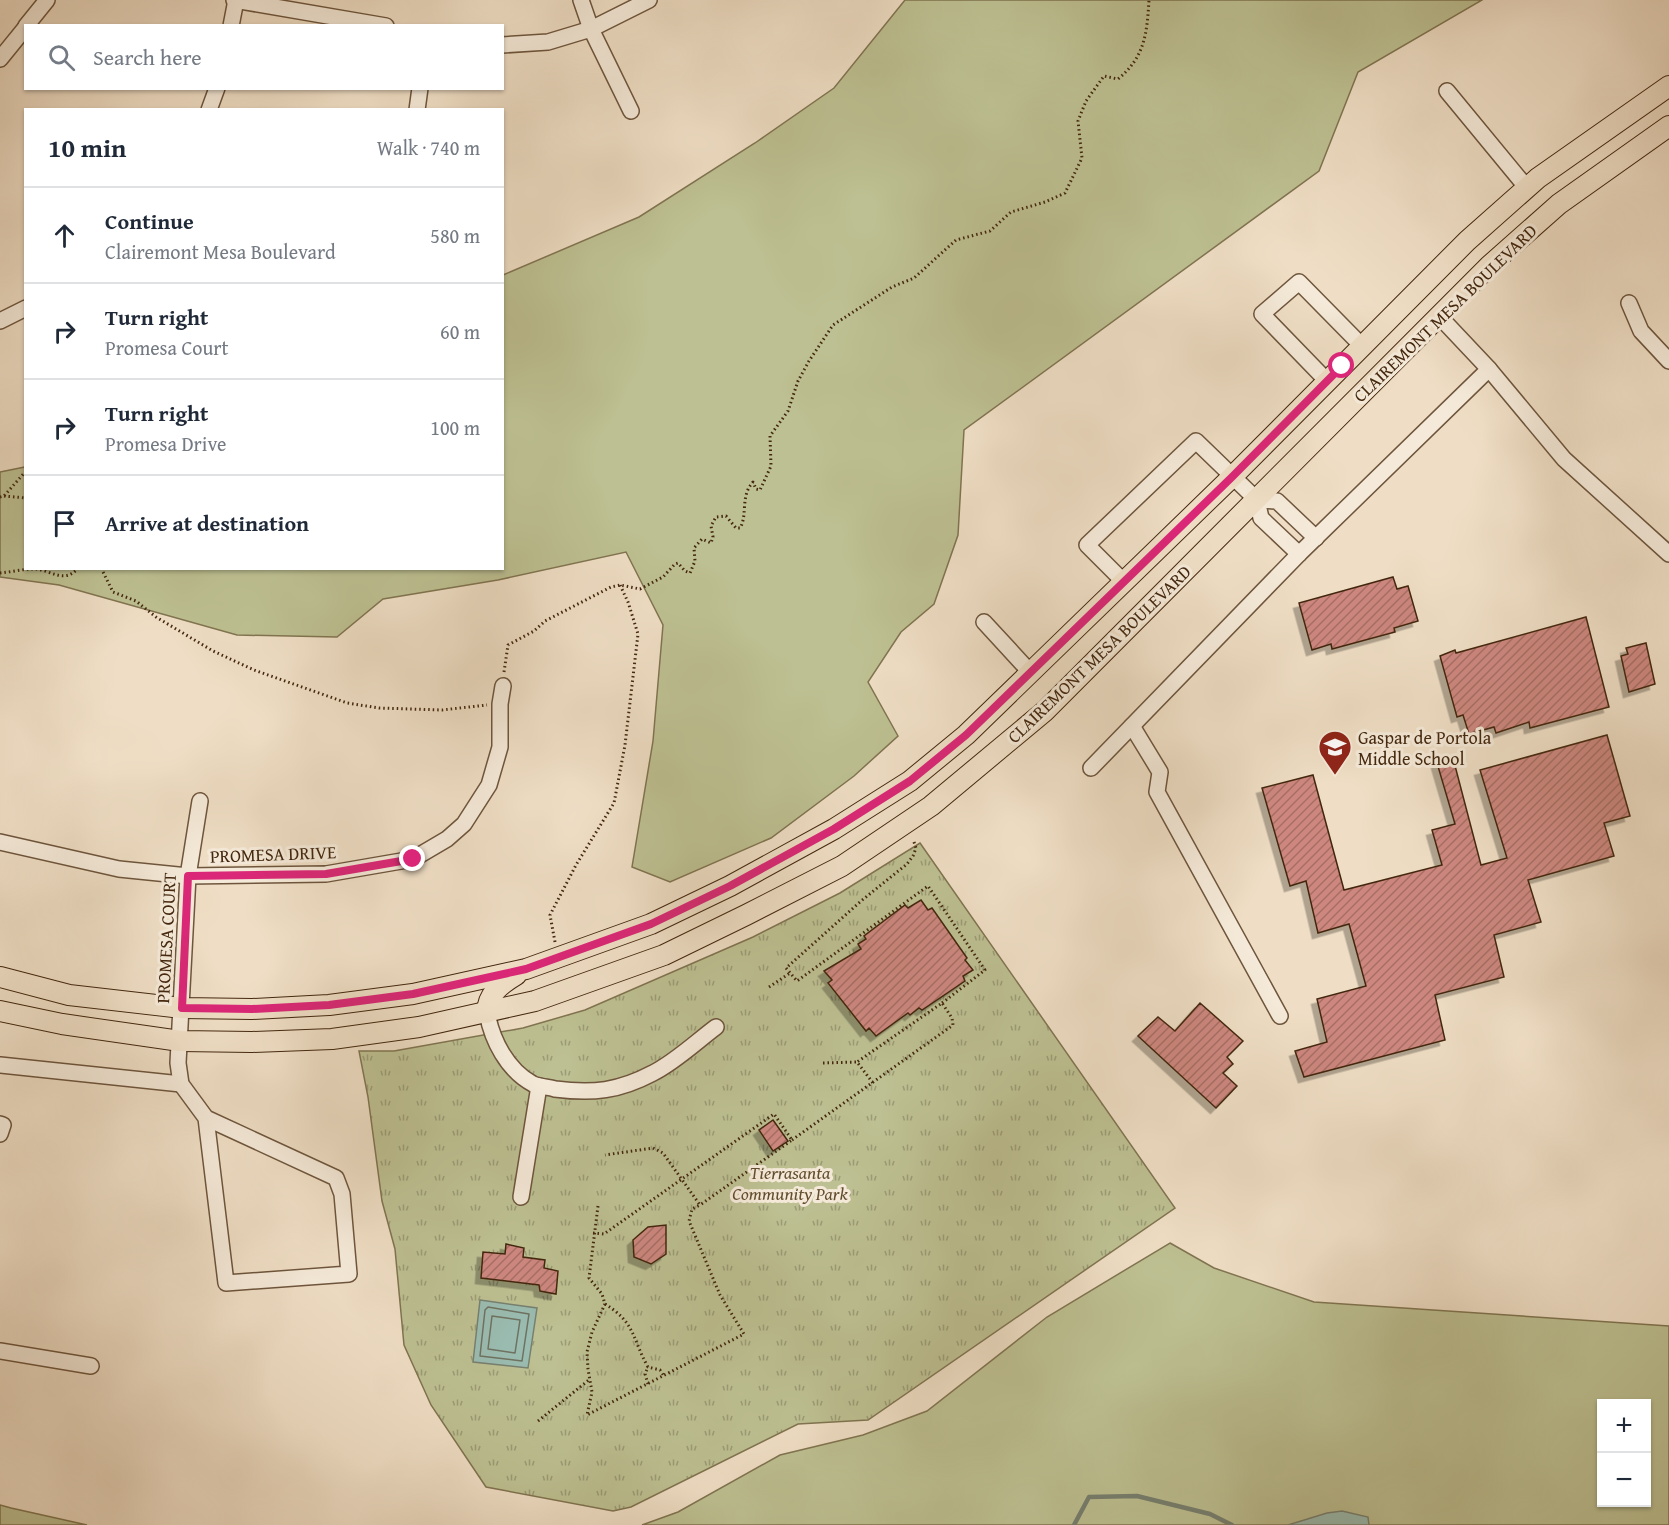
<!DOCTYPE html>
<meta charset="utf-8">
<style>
:root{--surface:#fff;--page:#f2f2f3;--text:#1f2937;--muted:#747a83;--line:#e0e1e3}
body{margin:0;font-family:"Gentium Book Plus",serif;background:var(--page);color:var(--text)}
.controls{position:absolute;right:18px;bottom:18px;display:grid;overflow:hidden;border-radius:0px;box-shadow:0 2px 4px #0004}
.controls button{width:54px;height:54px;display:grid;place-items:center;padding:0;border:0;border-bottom:2px solid var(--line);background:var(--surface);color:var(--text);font:30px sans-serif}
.stop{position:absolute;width:18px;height:18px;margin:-14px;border:4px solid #db2777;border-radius:50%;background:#fff}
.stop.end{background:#db2777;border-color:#fff;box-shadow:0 2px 6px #0008}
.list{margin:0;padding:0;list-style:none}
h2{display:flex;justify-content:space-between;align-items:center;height:78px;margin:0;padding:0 24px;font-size:26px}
h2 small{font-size:20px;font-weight:400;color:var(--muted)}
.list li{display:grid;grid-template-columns:39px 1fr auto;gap:18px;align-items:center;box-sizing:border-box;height:96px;padding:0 24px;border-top:2px solid var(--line)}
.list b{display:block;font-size:22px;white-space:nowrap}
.list p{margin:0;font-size:20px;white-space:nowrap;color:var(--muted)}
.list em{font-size:20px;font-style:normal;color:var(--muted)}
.icon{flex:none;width:33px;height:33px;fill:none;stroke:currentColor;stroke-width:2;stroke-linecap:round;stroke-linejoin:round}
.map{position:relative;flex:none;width:1669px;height:1525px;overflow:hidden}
.search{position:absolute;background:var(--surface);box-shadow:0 2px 4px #0004;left:24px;top:24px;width:480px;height:66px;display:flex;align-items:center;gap:15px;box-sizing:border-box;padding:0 21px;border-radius:0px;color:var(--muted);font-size:22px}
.panel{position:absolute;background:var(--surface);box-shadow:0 2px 4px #0004;left:24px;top:108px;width:480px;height:462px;border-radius:0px}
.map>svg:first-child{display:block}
.grass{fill:#bdc092;stroke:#807450;stroke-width:1.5;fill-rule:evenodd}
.park{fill:url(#park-tufts);stroke:#807450;stroke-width:1.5}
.water{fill:#9abcb1;stroke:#778070;stroke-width:1.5}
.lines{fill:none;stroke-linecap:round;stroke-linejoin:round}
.shore{stroke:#6e7260;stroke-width:1.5}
.stream{stroke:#778070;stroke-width:4.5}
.building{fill:url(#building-hatch);stroke:#43270e;stroke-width:1.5;filter:url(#shadow)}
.minor-casing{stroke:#6e553c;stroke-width:18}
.major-casing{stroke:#43270e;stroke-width:22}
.path{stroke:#43270e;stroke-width:3;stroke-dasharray:1.5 3;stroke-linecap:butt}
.minor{stroke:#f5ead9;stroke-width:15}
.major{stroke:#efdec5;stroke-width:20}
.route{stroke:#db2777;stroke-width:8}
.labels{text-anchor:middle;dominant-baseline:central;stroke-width:6;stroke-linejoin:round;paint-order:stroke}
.street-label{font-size:18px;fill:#43270e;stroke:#f5ead9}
.poi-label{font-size:18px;fill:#43270e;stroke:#f5ead9;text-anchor:start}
.park-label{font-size:18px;font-style:italic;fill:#624d2f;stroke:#f5ead9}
</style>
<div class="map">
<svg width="1669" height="1525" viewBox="0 0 1669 1525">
<defs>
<pattern id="park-tufts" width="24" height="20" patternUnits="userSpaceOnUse" patternTransform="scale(1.5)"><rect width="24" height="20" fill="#bdc092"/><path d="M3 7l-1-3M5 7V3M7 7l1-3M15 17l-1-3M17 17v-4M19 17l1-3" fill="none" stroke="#9b9c76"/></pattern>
<pattern id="building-hatch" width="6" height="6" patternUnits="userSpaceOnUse" patternTransform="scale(1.5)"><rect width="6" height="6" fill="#cd877f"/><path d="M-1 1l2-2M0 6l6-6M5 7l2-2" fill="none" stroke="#a86e66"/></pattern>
<filter id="shadow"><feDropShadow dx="-5.5" dy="5.5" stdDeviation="0" flood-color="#0004"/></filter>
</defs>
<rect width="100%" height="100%" fill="#efdec5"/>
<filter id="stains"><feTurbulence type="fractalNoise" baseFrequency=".00333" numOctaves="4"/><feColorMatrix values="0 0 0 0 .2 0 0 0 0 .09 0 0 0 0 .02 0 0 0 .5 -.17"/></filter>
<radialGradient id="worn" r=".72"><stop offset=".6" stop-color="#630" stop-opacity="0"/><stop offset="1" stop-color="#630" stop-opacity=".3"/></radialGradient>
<g class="grass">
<polygon points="905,0 1482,0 1358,72 1319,171 964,430 958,535 934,604 901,632 868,682 898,736 854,776 771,838 670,882 632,867 653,741 663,625 626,552 498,580 383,599 337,637 237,635 59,585 0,577 0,472 25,467 26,568 502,568 503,275 639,217 755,143 834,88"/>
<path d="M1170 1243 1214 1268 1314 1302 1669 1326V1525H642L678 1512 780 1455 863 1435 927 1411 1047 1317ZM1602 1404H1646V1502H1602Z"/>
<polygon points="0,1505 11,1508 87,1525 0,1525"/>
</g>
<polygon class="park" points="920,843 1175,1208 868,1420 798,1424 631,1507 613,1511 486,1487 431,1405 404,1345 395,1249 382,1201 368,1097 359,1051 394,1051 523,1028 585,1010 753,937 840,893"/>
<g class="water">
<polygon points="480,1300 537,1308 528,1368 473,1362"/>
<polygon points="1342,1511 1368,1517 1369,1525 1288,1525 1327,1513"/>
</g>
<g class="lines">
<g class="shore">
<polygon points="488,1307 529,1314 522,1361 480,1356 485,1310"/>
<polygon points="492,1316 520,1320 515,1353 488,1349"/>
</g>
<polyline class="stream" points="1074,1525 1089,1497 1137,1496 1210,1514 1232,1525"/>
</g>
<g class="building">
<polygon points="1393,577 1397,589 1408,586 1418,621 1394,628 1395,632 1332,649 1331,644 1312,650 1299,603"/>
<polygon points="1586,617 1609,707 1530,728 1529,722 1496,733 1494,727 1469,734 1463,715 1457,717 1440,656 1455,650 1456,653"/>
<polygon points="1646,643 1655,684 1629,692 1621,656 1628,654 1626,648"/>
<polygon points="1607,735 1630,816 1604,823 1614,856 1528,880 1541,922 1494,935 1504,977 1435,995 1445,1040 1304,1077 1295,1051 1327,1042 1317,999 1366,986 1349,924 1318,933 1306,881 1290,886 1262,788 1313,775 1344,890 1442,865 1432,830 1455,824 1437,763 1453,758 1481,865 1507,858 1480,770"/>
<polygon points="921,900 928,910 932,908 967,958 965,960 973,970 963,976 965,981 922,1010 919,1008 910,1015 908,1013 876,1036 869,1028 866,1031 828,983 832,980 824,971 861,949 858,944 866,939 864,936 905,905 908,908"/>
<polygon points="1200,1003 1243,1041 1227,1057 1233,1064 1223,1073 1237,1086 1216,1108 1138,1036 1158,1017 1175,1031"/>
<polygon points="773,1120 788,1141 773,1151 759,1130"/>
<polygon points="666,1225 666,1254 651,1264 634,1257 633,1240 648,1227"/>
<polygon points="506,1244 524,1248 523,1257 545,1260 544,1268 558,1271 556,1294 540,1291 539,1285 481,1278 483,1252 505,1254"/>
</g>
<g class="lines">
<g class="minor-casing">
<g id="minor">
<polyline points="234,0 386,26"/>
<polyline points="581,0 591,29 631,111"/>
<polyline points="26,26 47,0"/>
<polyline points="231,26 236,0"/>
<polyline points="502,45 548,42 591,29 649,0"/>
<polyline points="0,59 26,27"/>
<polyline points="1447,91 1527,188"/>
<polyline points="209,110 217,88"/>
<polyline points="417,110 420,88"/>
<polyline points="1629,303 1641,331 1669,361"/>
<polyline points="0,321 26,308"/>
<polyline points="1489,369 1564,459 1669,554"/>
<polyline points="1327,381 1262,314 1299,282 1362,346"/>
<polyline points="1257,500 1277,501 1316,538"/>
<polyline points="1124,582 1087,545 1196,441 1257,500 1261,518 1299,554"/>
<polyline points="984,622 1031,673"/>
<polyline points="1132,726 1160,772 1157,792 1280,1016"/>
<polyline points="1091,768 1299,554 1489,369 1439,316"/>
<polyline points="200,801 188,876 178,1063 181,1084 206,1118 336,1178 342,1194 349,1274 226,1283 206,1118"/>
<polyline points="0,842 119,869 188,876 326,874 413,859 447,839 464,824 489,785 500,747 500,704 503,686"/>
<path d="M487 1013C492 1040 507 1070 533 1084 540 1087 548 1087 555 1089 593 1094 619 1091 653 1073 675 1062 696 1042 716 1027"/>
<polyline points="0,1065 181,1084"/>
<polyline points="0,1124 3,1125 0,1134"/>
<polyline points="521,1197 539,1086"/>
<polyline points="0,1351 91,1366"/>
</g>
</g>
<g class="major-casing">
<g id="major">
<polyline points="0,977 69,995 182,1008 252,1009 329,1005 413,994 526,969 651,924 730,886 834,829 910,781 966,735 1232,477 1467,241 1538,178 1669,86"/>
<polyline points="0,1011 62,1024 180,1041 252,1042 332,1039 419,1027 535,1001 664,955 746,915 842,866 931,806 1045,711 1489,266 1559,204 1669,126"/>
<path d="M487 1013C487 994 501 984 516 975"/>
</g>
</g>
<g class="path">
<polyline points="4,496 26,498"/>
<polyline points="0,497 4,496 26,471"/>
<polyline points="101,568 113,592 136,601 156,617 213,651 254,670 347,703 379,708 442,710 487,705"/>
<path d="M0 573C11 572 23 569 34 569 50 569 64 585 78 568"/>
<path d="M504 672 508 645 534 631 545 621 611 587 620 585 640 589 663 577 675 564 678 563 685 571 690 573 695 561 694 548 702 539 711 543 713 537 711 526 716 517 726 516 736 528H740C748 515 740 496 753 482L756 489 760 490 771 466 770 436 788 411 798 381 809 361 833 325 892 287 914 278 956 240 990 231 1011 212 1045 202 1065 193 1082 158 1078 121 1086 101 1104 76 1118 79C1145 57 1147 33 1149 0"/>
<polyline points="914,842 916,848 913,856 907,864 861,901 786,968 797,981 928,886 985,970 942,1003"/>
<polyline points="555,942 550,915 576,865 614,803 625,745 638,634 628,602 620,585"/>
<polyline points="769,987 790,973"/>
<polyline points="823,1063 857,1062"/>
<polyline points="792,1140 953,1025 952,1018 942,1003 857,1062 873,1083"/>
<polyline points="598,1206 589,1278 602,1294 605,1304 592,1332 587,1352 588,1369 592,1392 587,1415 744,1334 720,1295 689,1221 692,1209 700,1205 663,1153 653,1148 605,1155"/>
<polyline points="593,1233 604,1234 774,1114 792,1140 700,1205"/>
<path d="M605 1304C636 1323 632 1339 648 1367L660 1370 664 1376"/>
<polyline points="648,1384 645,1374 648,1367"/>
<polyline points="538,1421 590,1379"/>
</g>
<use href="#minor" class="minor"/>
<use href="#major" class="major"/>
</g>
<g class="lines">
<polyline class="route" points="413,859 326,874 188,876 182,1008 252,1009 329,1005 413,994 526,969 651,924 730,886 834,829 910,781 966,735 1232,477 1342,366"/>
</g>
<defs>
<g id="school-pin" transform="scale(1.725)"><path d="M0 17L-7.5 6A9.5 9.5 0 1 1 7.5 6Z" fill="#8f2418" stroke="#f5ead9"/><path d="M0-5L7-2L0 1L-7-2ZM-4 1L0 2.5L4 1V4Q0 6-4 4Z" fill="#fff"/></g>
</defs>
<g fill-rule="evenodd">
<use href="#school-pin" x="1335" y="747"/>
</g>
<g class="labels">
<g class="street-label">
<text transform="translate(1445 313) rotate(-44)">CLAIREMONT MESA BOULEVARD</text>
<text transform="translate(1099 654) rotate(-44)">CLAIREMONT MESA BOULEVARD</text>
<text transform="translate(273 854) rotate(-2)">PROMESA DRIVE</text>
<text transform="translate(166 938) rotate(-87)">PROMESA COURT</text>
</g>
<g class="poi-label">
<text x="1358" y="737">Gaspar de Portola<tspan x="1358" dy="21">Middle School</tspan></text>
</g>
<g class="park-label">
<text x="790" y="1172">Tierrasanta<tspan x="790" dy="21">Community Park</tspan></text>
</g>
</g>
<rect width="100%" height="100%" filter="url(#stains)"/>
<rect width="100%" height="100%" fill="url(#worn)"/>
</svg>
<div class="controls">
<button>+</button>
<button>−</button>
</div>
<div class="stop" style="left:1342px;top:366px"></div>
<div class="stop end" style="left:413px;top:859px"></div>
<div class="search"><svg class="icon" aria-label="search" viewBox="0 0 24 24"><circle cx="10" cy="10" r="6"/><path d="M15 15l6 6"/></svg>Search here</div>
<section class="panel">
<h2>10 min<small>Walk · 740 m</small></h2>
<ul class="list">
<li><svg class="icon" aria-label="ahead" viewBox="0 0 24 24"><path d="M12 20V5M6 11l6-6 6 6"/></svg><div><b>Continue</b><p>Clairemont Mesa Boulevard</p></div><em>580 m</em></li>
<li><svg class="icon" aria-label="right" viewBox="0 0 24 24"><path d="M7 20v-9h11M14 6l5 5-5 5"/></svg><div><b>Turn right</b><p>Promesa Court</p></div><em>60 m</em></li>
<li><svg class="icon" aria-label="right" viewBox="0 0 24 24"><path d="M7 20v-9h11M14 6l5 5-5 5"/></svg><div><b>Turn right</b><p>Promesa Drive</p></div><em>100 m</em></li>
<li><svg class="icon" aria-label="arrive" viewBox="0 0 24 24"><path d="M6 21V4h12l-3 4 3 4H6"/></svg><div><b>Arrive at destination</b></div></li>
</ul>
</section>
</div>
